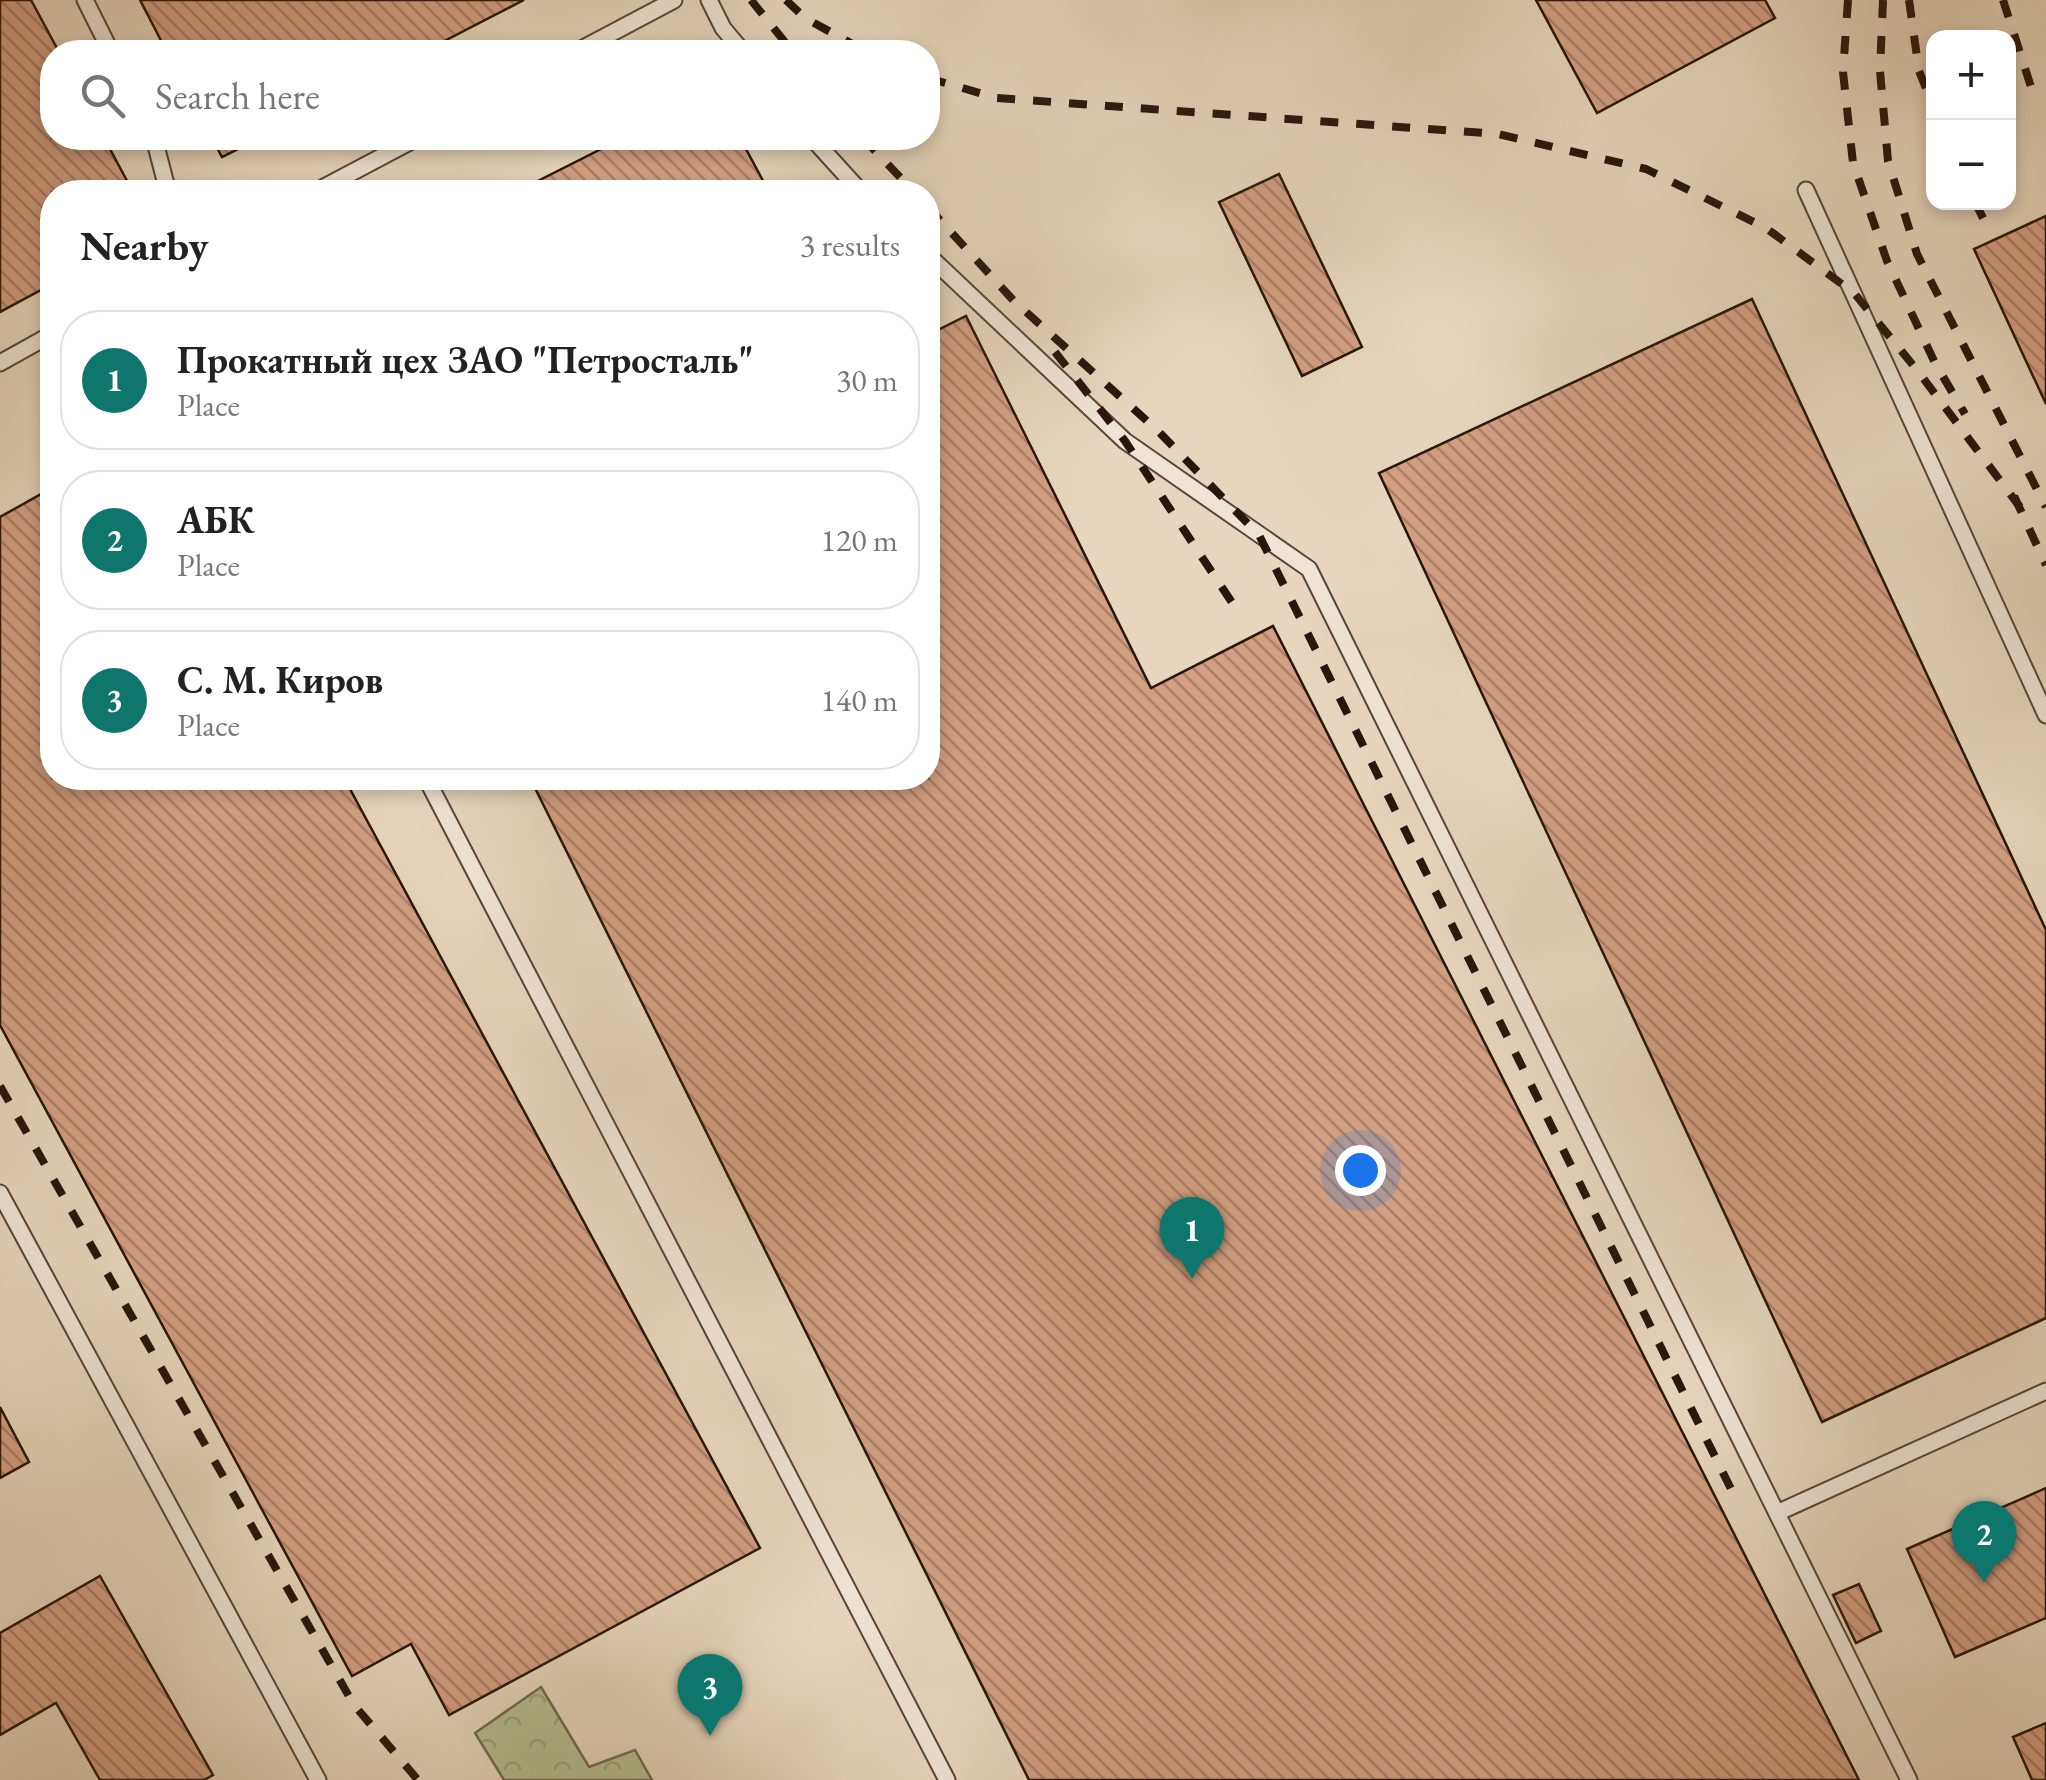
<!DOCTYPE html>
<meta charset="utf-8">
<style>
:root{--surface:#fff;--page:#f2f2f2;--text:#222;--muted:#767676;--line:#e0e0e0;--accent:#0f766e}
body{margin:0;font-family:"EB Garamond",serif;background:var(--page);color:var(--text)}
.controls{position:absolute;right:30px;top:30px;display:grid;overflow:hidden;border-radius:20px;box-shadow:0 5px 15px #0003}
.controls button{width:90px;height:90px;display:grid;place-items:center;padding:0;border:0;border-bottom:2px solid var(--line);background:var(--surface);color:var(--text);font:50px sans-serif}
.you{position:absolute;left:1360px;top:1170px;width:35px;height:35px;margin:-25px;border:8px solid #fff;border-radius:50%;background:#1a73e8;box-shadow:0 0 0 15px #1a73e833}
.badge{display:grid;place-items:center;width:65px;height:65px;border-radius:50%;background:var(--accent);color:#fff;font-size:32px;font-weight:700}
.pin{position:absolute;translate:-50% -82px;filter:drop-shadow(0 2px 5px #0008)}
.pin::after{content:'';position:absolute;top:52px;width:35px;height:30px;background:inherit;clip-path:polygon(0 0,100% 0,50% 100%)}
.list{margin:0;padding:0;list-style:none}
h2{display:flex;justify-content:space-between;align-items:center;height:130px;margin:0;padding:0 40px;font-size:42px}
h2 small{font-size:32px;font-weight:400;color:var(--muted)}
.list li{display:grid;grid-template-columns:65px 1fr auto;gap:30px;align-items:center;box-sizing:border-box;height:140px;margin:0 20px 20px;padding:0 20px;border:2px solid var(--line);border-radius:40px}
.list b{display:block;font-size:38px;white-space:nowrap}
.list p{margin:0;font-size:32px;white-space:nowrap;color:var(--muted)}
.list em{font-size:32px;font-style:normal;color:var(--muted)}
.icon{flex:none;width:55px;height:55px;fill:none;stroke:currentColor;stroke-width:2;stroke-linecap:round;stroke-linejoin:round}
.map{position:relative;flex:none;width:2046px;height:1780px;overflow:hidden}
.search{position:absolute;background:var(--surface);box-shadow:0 5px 15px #0003;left:40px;top:40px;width:900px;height:110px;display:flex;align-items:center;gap:25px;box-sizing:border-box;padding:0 35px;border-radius:40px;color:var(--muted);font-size:38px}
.panel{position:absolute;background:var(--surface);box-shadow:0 5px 15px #0003;left:40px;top:180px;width:900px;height:610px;border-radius:40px}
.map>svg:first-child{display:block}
.forest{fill:url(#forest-crowns);stroke:#6e6a4f;stroke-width:2.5}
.building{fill:url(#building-back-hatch);stroke:#28150c;stroke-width:2.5}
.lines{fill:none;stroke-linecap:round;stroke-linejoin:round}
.service-casing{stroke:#584538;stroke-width:19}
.service{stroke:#efe4d4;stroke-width:15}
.rail{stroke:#28150c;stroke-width:8;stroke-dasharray:18 18;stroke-linecap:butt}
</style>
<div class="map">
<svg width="2046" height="1780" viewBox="0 0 2046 1780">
<defs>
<pattern id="forest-crowns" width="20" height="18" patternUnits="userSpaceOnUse" patternTransform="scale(2.5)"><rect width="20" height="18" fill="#b4be92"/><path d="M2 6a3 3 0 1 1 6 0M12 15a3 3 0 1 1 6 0" fill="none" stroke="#9ba27d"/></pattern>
<pattern id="building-back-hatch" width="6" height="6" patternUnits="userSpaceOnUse" patternTransform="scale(2.5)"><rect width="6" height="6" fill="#d29f82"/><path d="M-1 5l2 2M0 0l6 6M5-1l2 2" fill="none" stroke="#aa8069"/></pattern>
</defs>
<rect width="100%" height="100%" fill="#e7d6bd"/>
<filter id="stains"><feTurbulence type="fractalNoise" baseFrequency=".002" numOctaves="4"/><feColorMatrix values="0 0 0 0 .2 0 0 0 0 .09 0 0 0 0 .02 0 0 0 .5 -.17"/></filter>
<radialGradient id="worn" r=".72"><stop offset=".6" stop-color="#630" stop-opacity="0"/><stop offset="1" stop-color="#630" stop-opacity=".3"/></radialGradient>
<polygon class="forest" points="541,1687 589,1767 635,1750 652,1780 504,1780 475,1733"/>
<g class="building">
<polygon points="0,0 31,0 59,52 52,52 52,138 104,138 133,192 52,192 52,284 0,312"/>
<polygon points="140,0 524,0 423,52 167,52"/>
<polygon points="1536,0 1765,0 1775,18 1597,113"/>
<polygon points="212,138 260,138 222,157"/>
<polygon points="623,138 740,138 769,192 516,192"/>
<polygon points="1279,174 1362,347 1302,376 1219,202"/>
<polygon points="2046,216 2046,404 1974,249"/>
<polygon points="1752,299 2046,930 2046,1318 1822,1422 1379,473"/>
<polygon points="966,316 1151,688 1273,626 1859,1780 1029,1780 530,778 928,778 928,335"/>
<polygon points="52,488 52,778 344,778 760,1548 449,1715 411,1644 352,1676 0,1025 0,517"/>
<polygon points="0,1407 29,1462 0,1478"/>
<polygon points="2046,1488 2046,1618 1955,1657 1907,1549"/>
<polygon points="100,1576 213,1775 204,1780 100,1780 56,1703 0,1735 0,1633"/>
<polygon points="1859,1584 1881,1631 1856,1643 1833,1595"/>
<polygon points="2046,1723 2046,1780 2032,1780 2013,1737"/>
</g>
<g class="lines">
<g class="service-casing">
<g id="service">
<polyline points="85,0 111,52"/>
<polyline points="709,0 723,28 743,52"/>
<polyline points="576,52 674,0"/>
<polyline points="154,138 168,192"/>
<polyline points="812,138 861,192"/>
<polyline points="1806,190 2046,715"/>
<polyline points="315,192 417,138"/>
<polyline points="928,255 1125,441 1309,569 1909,1780"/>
<polyline points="0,363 52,334"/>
<polyline points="426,778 947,1780"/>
<polyline points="0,1193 318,1780"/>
<polyline points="1777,1513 2046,1391"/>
</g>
</g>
<use href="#service" class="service"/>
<g class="rail">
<polyline points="751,0 793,52"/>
<polyline points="786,0 805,18 867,52"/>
<polyline points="1848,0 1843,72 1853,163 1887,261 1935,363 1965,414"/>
<polyline points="1883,0 1880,71 1888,161 1917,254 2046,507"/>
<polyline points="1909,0 1919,71 1934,108"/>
<polyline points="2003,0 2032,90"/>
<polyline points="928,78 997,98 1498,134 1646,169 1766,228 1854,293 1917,370 2020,507"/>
<polyline points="863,138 914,192"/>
<polyline points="1975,202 1991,234"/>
<polyline points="928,207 1014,301 1157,430 1259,535 1734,1495"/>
<polyline points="1055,352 1125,441 1239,613"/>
<polyline points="2014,496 2046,565"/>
<polyline points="0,1086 354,1705 418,1780"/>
</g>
</g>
<rect width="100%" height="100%" filter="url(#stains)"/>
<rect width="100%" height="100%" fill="url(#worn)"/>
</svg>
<div class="controls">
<button>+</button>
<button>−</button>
</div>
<div class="you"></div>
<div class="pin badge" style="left:1192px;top:1279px">1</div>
<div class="pin badge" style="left:1984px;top:1583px">2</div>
<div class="pin badge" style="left:710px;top:1736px">3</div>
<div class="search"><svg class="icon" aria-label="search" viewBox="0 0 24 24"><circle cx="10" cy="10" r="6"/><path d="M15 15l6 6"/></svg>Search here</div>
<section class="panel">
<h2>Nearby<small>3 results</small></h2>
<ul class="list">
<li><span class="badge">1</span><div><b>Прокатный цех ЗАО &quot;Петросталь&quot;</b><p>Place</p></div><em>30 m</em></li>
<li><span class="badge">2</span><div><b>АБК</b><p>Place</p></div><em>120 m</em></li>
<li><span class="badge">3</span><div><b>С. М. Киров</b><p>Place</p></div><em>140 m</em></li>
</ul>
</section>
</div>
